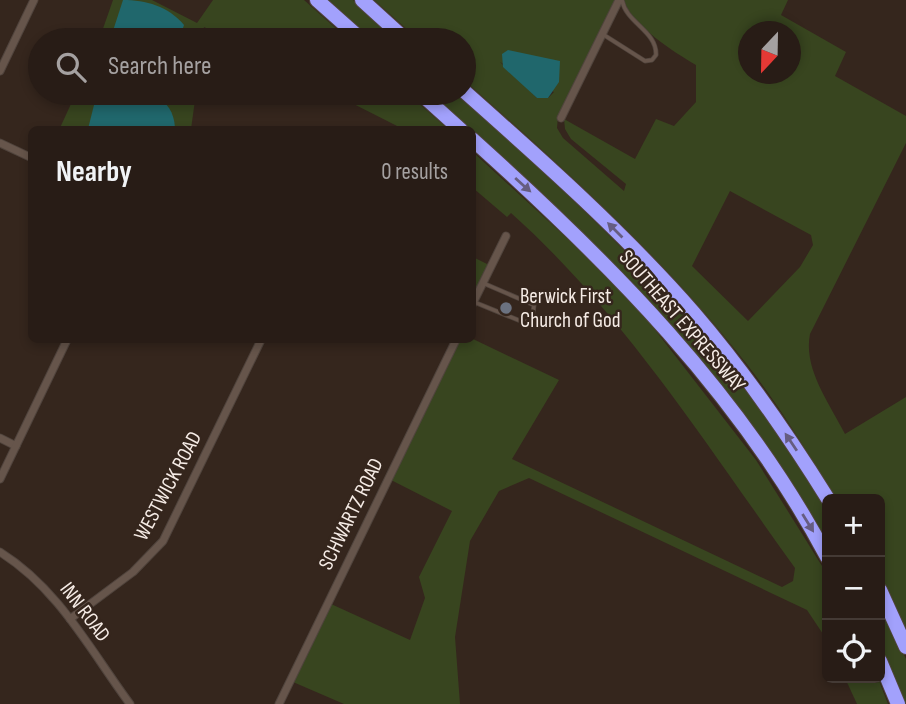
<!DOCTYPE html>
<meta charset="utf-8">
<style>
:root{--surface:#281c16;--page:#30251f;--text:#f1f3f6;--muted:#a5a1a1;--line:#443a35}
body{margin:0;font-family:"Sofia Sans Condensed",sans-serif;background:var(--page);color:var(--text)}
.controls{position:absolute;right:21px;bottom:21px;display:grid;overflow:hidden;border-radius:10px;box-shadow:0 4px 10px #0003}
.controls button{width:63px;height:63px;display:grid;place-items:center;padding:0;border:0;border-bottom:2px solid var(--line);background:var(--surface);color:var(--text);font:35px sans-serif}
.compass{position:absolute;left:738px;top:21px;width:63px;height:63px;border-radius:50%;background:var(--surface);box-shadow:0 4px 10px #0003;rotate:202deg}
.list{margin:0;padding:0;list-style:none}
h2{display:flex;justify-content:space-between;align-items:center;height:91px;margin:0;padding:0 28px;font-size:30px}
h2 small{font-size:23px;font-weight:400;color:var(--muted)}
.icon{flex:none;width:38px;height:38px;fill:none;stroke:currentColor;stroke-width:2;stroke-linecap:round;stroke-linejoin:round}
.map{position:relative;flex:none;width:906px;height:704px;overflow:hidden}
.search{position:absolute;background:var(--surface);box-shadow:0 4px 10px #0003;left:28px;top:28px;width:448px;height:77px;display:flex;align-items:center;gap:18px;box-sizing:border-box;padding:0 24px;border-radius:38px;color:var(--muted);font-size:26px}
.panel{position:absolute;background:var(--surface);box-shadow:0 4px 10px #0003;left:28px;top:126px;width:448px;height:217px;border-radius:10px}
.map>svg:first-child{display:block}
.green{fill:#38451f;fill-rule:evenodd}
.water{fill:#20676c}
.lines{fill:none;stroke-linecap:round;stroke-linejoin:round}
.service-casing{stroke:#50443d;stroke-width:5}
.minor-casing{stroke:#50443d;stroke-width:9}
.motorway-casing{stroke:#50443d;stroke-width:16}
.service{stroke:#66554b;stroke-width:3.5}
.minor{stroke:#66554b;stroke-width:7}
.motorway{stroke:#a2a1fc;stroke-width:14}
.oneway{fill:#665d81}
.worship-dot{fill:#6b7280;stroke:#35261d;stroke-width:2.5}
.labels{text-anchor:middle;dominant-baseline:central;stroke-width:5;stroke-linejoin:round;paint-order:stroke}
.poi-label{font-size:21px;fill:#f6ece6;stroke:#35261d;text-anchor:start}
.street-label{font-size:21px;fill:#f6ece6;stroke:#35261d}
</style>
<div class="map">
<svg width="906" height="704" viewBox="0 0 906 704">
<rect width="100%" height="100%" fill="#35261d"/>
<g class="green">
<polygon points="113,0 152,0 197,23 213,0 304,0 349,40 231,40 204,27 202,40 99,40"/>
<polygon points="324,0 353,0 398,40 369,40"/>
<path d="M374 0H615L558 116 557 128 563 138 624 191 626 184 571 139 565 129 564 119 635 159 656 119 674 126 696 102V65C674 52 631 25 624 0H788L781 15 846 52 835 76 906 116V143L810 334C803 369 830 404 845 434L906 397V629L880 573V499H836C808 453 779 405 745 362 663 257 563 168 464 80V40H419ZM748 32H790V74H748ZM500 62 554 92 548 98H537ZM730 191 811 235 813 245 800 267 748 321 692 266Z"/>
<polygon points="76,93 196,93 191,129 59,130"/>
<polygon points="332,93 407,93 448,129 403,129"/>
<path d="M428 93H456C576 199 690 306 781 438 793 454 822 491 827 510 830 520 827 536 827 547 795 497 765 443 729 396 642 282 532 186 428 93Z"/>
<path d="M473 152 581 251 649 322 756 460 827 574V640L807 610 529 478 499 491 470 541 455 637 460 704H344L293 682 331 604 410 640 425 598 419 577 452 511 391 480 458 340 473 339 559 380 512 459 782 587 793 581 795 568C707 446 624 314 511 213L507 217 473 188Z"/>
<polygon points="473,257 489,265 473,296"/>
<polygon points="880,604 906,659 906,704 880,649"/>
<polygon points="845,678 878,678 888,704 857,704"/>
</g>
<g class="water">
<path d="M123 0C146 0 168 6 184 25L179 40H110Z"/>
<polygon points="508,50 560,61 559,82 548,98 537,98 503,67 502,54"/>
<path d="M97 93H155C167 104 174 111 175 128L88 129Z"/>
</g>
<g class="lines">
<g class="service-casing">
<g id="service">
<path d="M604 35 645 61 652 60 656 55C657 31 626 23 622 0"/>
<polyline points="474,302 523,322 532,321 534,305 483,283"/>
</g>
</g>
<g class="minor-casing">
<g id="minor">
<polyline points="0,71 34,0"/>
<polyline points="561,118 619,0"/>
<polyline points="0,143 32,158"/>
<polyline points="472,305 506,236"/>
<polyline points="0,438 16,446"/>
<polyline points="0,479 67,340"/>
<path d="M0 552C59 589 90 650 130 704"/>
<polyline points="70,619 133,572 163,541 261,340"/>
<polyline points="279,704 456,340"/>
</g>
</g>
<g class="motorway-casing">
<g id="motorway">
<polyline points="317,0 362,40"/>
<polyline points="362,0 406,40"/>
<path d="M464 91C544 162 624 233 694 313 744 371 788 435 828 499"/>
<polyline points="420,93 461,130"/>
<path d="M472 139C609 262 740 393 827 557"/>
<polyline points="880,590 906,647"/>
<polyline points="880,661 898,704"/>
</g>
</g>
<use href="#service" class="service"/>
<use href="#minor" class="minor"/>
<use href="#motorway" class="motorway"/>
</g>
<defs><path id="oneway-solid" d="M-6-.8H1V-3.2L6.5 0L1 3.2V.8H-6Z" transform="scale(1.75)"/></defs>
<g class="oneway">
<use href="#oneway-solid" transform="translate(523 185) rotate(42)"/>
<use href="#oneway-solid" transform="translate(615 230) rotate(-135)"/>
<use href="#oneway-solid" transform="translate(791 442) rotate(-124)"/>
<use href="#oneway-solid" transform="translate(808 523) rotate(58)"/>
</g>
<circle class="worship-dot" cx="506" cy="308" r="7"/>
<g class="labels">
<g class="poi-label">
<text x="520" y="296">Berwick First<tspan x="520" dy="24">Church of God</tspan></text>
</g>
<g class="street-label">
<text transform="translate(682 321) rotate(49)">SOUTHEAST EXPRESSWAY</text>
<text transform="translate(168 486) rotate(-62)">WESTWICK ROAD</text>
<text transform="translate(351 514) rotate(-64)">SCHWARTZ ROAD</text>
<text transform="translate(85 612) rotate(53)">INN ROAD</text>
</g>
</g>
</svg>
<div class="controls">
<button>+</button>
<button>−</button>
<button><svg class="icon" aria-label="locate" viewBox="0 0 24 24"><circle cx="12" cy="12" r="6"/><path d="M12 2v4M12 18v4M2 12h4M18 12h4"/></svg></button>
</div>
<svg class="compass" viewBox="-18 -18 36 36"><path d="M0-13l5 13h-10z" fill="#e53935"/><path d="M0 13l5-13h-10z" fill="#a5a1a1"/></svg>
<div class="search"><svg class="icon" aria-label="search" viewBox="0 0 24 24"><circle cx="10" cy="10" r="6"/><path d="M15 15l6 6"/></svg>Search here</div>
<section class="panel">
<h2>Nearby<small>0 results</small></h2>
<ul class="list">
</ul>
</section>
</div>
